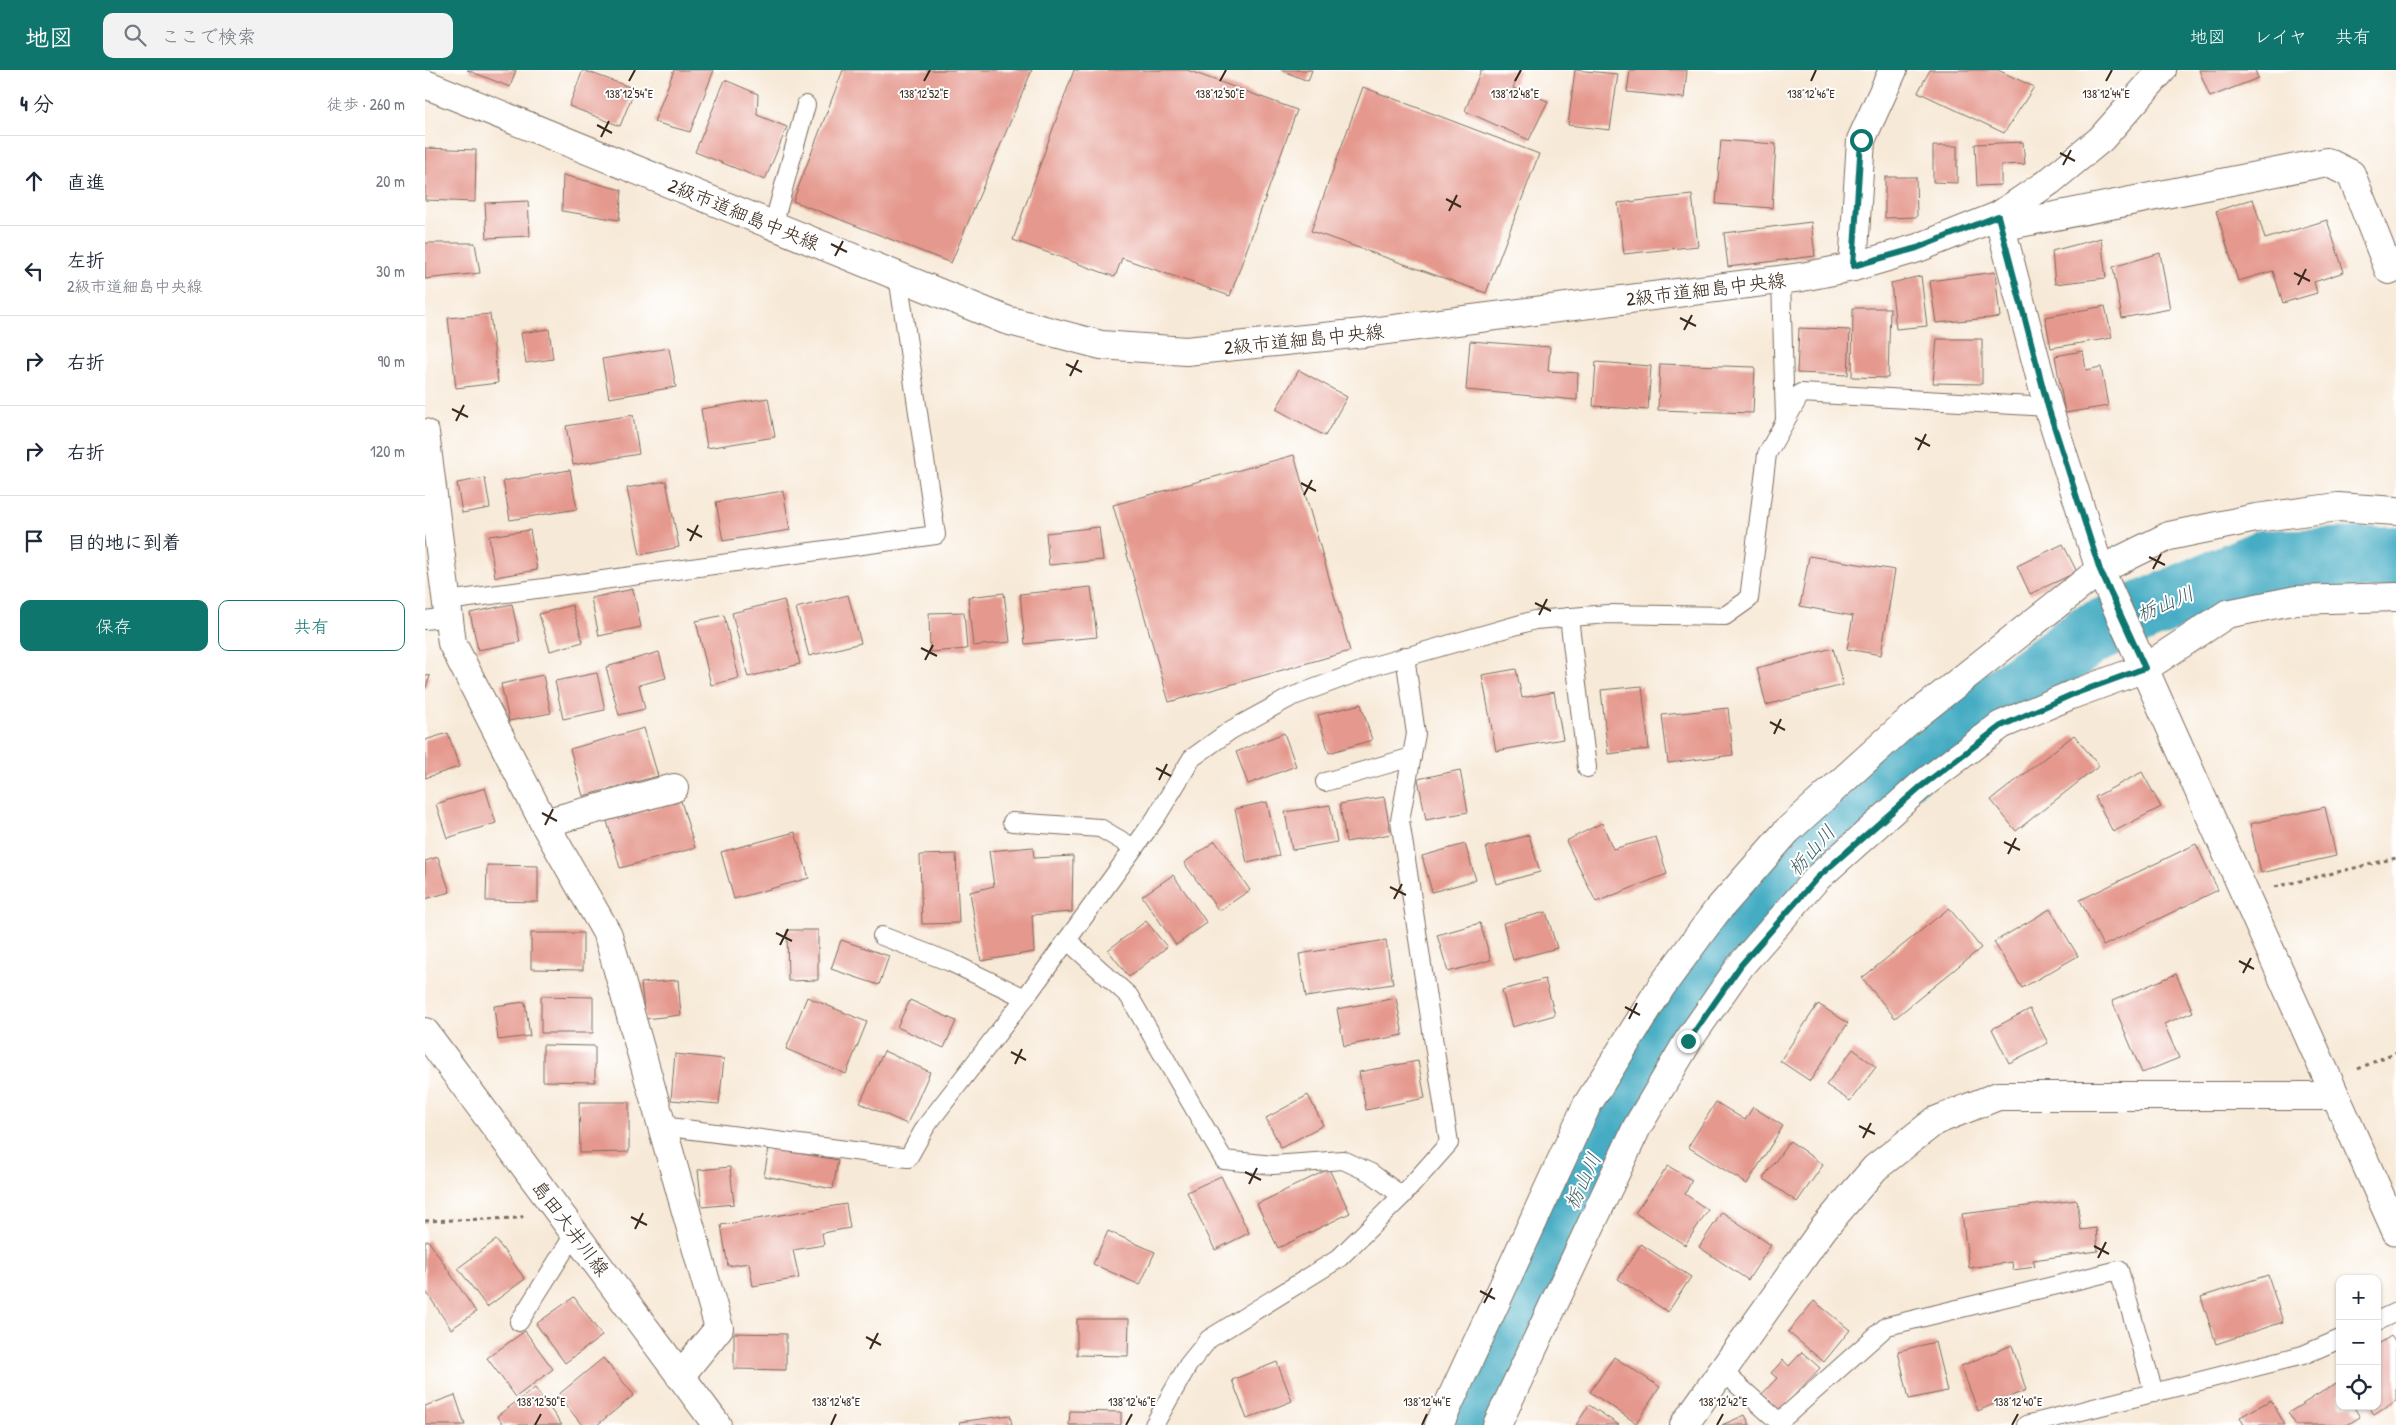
<!DOCTYPE html>
<html lang="ja">
<meta charset="utf-8">
<style>
:root{--surface:#fff;--page:#f2f2f3;--text:#1f2937;--muted:#747a83;--line:#e0e1e3;--accent:#0f766e}
body{margin:0;font-family:"Patrick Hand","Klee One",sans-serif;background:var(--page);color:var(--text)}
.controls{position:absolute;right:15px;bottom:15px;display:grid;overflow:hidden;border-radius:10px;box-shadow:0 1px 4px #0004}
.controls button{width:45px;height:45px;display:grid;place-items:center;padding:0;border:0;border-bottom:1px solid var(--line);background:var(--surface);color:var(--text);font:25px sans-serif}
.stop{position:absolute;width:15px;height:15px;margin:-11px;border:4px solid #0f766e;border-radius:50%;background:#fff}
.stop.end{background:#0f766e;border-color:#fff;box-shadow:0 1px 5px #0008}
.list{margin:0;padding:0;list-style:none}
h2{display:flex;justify-content:space-between;align-items:center;height:65px;margin:0;padding:0 20px;font-size:21px}
h2 small{font-size:16px;font-weight:400;color:var(--muted)}
.list li{display:grid;grid-template-columns:32px 1fr auto;gap:15px;align-items:center;box-sizing:border-box;height:90px;padding:0 20px;border-top:1px solid var(--line)}
.list b{display:block;font-size:19px;white-space:nowrap}
.list p{margin:0;font-size:16px;white-space:nowrap;color:var(--muted)}
.list em{font-size:16px;font-style:normal;color:var(--muted)}
.actions{display:flex;gap:10px;padding:15px 20px}
.actions a{flex:1;padding:11px 0;border:1px solid var(--accent);border-radius:10px;text-align:center;font-size:18px;color:var(--accent)}
.actions .main{background:var(--accent);color:#fff}
.icon{flex:none;width:28px;height:28px;fill:none;stroke:currentColor;stroke-width:2;stroke-linecap:round;stroke-linejoin:round}
.map{position:relative;flex:none;width:1971px;height:1355px;overflow:hidden}
header{display:flex;align-items:center;gap:30px;box-sizing:border-box;height:70px;padding:0 25px;background:var(--accent);color:#fff}
header strong{font-size:24px}
nav{display:flex;gap:28px;margin-inline-start:auto;font-size:18px}
.search{width:350px;height:45px;background:var(--page);display:flex;align-items:center;gap:12px;box-sizing:border-box;padding:0 18px;border-radius:10px;color:var(--muted);font-size:19px}
main{display:flex}
aside{flex:1;background:var(--surface)}
.map>svg:first-child{display:block}
.lines{fill:none;stroke-linecap:round;stroke-linejoin:round}
.river{stroke:#44acc3;stroke-width:62}
.building{fill:#e5988d}
.lane-casing{stroke:#7d6d5f;stroke-width:20}
.street-casing{stroke:#7d6d5f;stroke-width:30}
.secondary-casing{stroke:#7d6d5f;stroke-width:30}
.path{stroke:#7d6d5f;stroke-width:3;stroke-dasharray:4 4;stroke-linecap:butt}
.lane{stroke:#fff;stroke-width:18}
.street{stroke:#fff;stroke-width:28}
.secondary{stroke:#fff;stroke-width:28}
.route{stroke:#0f766e;stroke-width:6}
.ticks{fill:none;stroke:#3b2a1e;stroke-width:2}
.labels{text-anchor:middle;dominant-baseline:central;stroke-width:4;stroke-linejoin:round;paint-order:stroke}
.street-label{font-size:19px;fill:#3b2a1e;stroke:#fff}
.water-label{font-size:20px;font-style:italic;fill:#3f5e60;stroke:#fff}
.ticks-label{font-size:12px;text-anchor:middle;fill:#3b2a1e;stroke:#fff;stroke-width:4;stroke-linejoin:round;paint-order:stroke}
</style>
<header>
<strong>地図</strong>
<div class="search"><svg class="icon" aria-label="search" viewBox="0 0 24 24"><circle cx="10" cy="10" r="6"/><path d="M15 15l6 6"/></svg>ここで検索</div>
<nav><a>地図</a><a>レイヤ</a><a>共有</a></nav>
</header>
<main>
<aside>
<h2>4 分<small>徒歩 · 260 m</small></h2>
<ul class="list">
<li><svg class="icon" aria-label="ahead" viewBox="0 0 24 24"><path d="M12 20V5M6 11l6-6 6 6"/></svg><div><b>直進</b></div><em>20 m</em></li>
<li><svg class="icon" aria-label="left" viewBox="0 0 24 24"><path d="M17 20v-9H6M10 6l-5 5 5 5"/></svg><div><b>左折</b><p>2級市道細島中央線</p></div><em>30 m</em></li>
<li><svg class="icon" aria-label="right" viewBox="0 0 24 24"><path d="M7 20v-9h11M14 6l5 5-5 5"/></svg><div><b>右折</b></div><em>90 m</em></li>
<li><svg class="icon" aria-label="right" viewBox="0 0 24 24"><path d="M7 20v-9h11M14 6l5 5-5 5"/></svg><div><b>右折</b></div><em>120 m</em></li>
<li><svg class="icon" aria-label="arrive" viewBox="0 0 24 24"><path d="M6 21V4h12l-3 4 3 4H6"/></svg><div><b>目的地に到着</b></div></li>
</ul>
<div class="actions"><a class="main">保存</a><a>共有</a></div>
</aside>
<div class="map">
<svg width="1971" height="1355" viewBox="0 0 1971 1355">
<rect width="100%" height="100%" fill="#fff"/>
<filter id="ink" filterUnits="userSpaceOnUse"><feTurbulence type="fractalNoise" baseFrequency=".02" numOctaves="2"/><feDisplacementMap in="SourceGraphic" scale="10" xChannelSelector="R" yChannelSelector="G"/><feConvolveMatrix kernelMatrix="1 2 1 2 8 2 1 2 1" color-interpolation-filters="sRGB"/></filter>
<filter id="wash" filterUnits="userSpaceOnUse"><feTurbulence type="fractalNoise" baseFrequency=".0096" numOctaves="4" result="noise"/><feDisplacementMap in="SourceGraphic" scale="20" xChannelSelector="R" yChannelSelector="G"/><feGaussianBlur stdDeviation="1.12" result="paint"/><feColorMatrix in="noise" values="0 0 0 0 0 0 0 0 0 0 0 0 0 0 0 0 0 1.4 0 .05"/><feComposite in="paint" operator="in"/></filter>
<g filter="url(#wash)">
<rect width="100%" height="100%" fill="#f7e9d7"/>
<g class="lines">
<polyline class="river" points="1043,1355 1189,1041 1290,885 1421,742 1664,565 1837,491 1971,487"/>
</g>
<g id="blocks">
<g class="building">
<polygon points="42,0 91,0 85,17"/>
<polygon points="158,0 210,19 195,56 144,36"/>
<polygon points="249,0 289,0 265,62 229,52"/>
<polygon points="418,0 607,0 526,193 368,131"/>
<polygon points="649,0 762,0 872,40 805,226 697,188 690,207 588,170"/>
<polygon points="856,0 887,0 883,11"/>
<polygon points="1056,0 1095,0 1088,18 1123,31 1104,70 1040,41"/>
<polygon points="1150,0 1193,4 1185,60 1143,55"/>
<polygon points="1205,0 1262,0 1259,28 1202,22"/>
<polygon points="1505,0 1573,0 1609,17 1579,63 1493,22"/>
<polygon points="1774,0 1830,0 1833,8 1785,27"/>
<polygon points="300,10 333,24 332,45 362,57 340,110 270,82"/>
<polygon points="938,17 1114,84 1061,223 886,161"/>
<polygon points="1296,70 1351,74 1347,138 1291,134"/>
<polygon points="1598,72 1600,94 1576,95 1576,115 1552,116 1550,74"/>
<polygon points="1508,76 1532,76 1532,113 1508,112"/>
<polygon points="0,78 51,80 50,132 0,130"/>
<polygon points="138,105 197,120 194,150 137,141"/>
<polygon points="1460,107 1491,107 1492,147 1460,148"/>
<polygon points="1267,125 1273,176 1199,184 1193,133"/>
<polygon points="1828,129 1840,169 1902,150 1919,202 1889,212 1892,223 1858,233 1848,201 1813,211 1791,141"/>
<polygon points="103,131 105,166 62,168 60,133"/>
<polygon points="1386,152 1390,186 1303,197 1299,163"/>
<polygon points="1676,168 1681,208 1630,214 1627,181"/>
<polygon points="0,173 50,173 55,203 0,209"/>
<polygon points="1735,183 1745,239 1697,248 1688,197"/>
<polygon points="1570,202 1575,247 1511,253 1505,211"/>
<polygon points="1496,206 1502,256 1471,259 1466,213"/>
<polygon points="1680,236 1687,268 1626,278 1620,247"/>
<polygon points="1428,238 1465,238 1463,308 1427,307"/>
<polygon points="65,244 73,313 31,318 23,248"/>
<polygon points="1374,258 1425,260 1423,305 1372,303"/>
<polygon points="124,259 128,289 101,293 96,263"/>
<polygon points="1512,269 1557,269 1557,314 1508,313"/>
<polygon points="1045,271 1125,277 1123,301 1153,303 1152,330 1041,320"/>
<polygon points="244,278 251,317 184,328 177,289"/>
<polygon points="1658,281 1661,300 1676,297 1683,336 1640,343 1630,286"/>
<polygon points="1171,292 1226,296 1223,340 1168,336"/>
<polygon points="1235,294 1330,297 1328,343 1233,340"/>
<polygon points="874,300 922,327 900,366 851,339"/>
<polygon points="343,328 350,367 282,378 276,339"/>
<polygon points="208,345 214,384 148,395 141,356"/>
<polygon points="869,385 925,581 744,632 688,435"/>
<polygon points="145,400 152,439 85,450 78,411"/>
<polygon points="60,408 65,438 37,443 32,413"/>
<polygon points="241,411 254,477 215,485 202,418"/>
<polygon points="358,421 365,460 298,471 291,432"/>
<polygon points="674,457 678,490 624,495 621,463"/>
<polygon points="105,460 112,500 70,507 64,466"/>
<polygon points="1638,474 1652,502 1605,524 1592,496"/>
<polygon points="1384,486 1470,500 1456,585 1422,579 1428,546 1375,536"/>
<polygon points="666,517 672,567 600,574 595,524"/>
<polygon points="208,519 216,557 174,566 166,528"/>
<polygon points="579,523 585,572 548,576 543,527"/>
<polygon points="423,525 436,573 384,586 371,538"/>
<polygon points="359,530 375,594 323,607 307,543"/>
<polygon points="87,534 95,572 53,580 45,543"/>
<polygon points="147,535 158,572 125,581 114,544"/>
<polygon points="539,542 542,579 505,582 504,543"/>
<polygon points="299,545 314,608 286,615 271,551"/>
<polygon points="1408,578 1418,615 1341,635 1332,598"/>
<polygon points="234,582 241,608 214,615 220,639 194,645 181,597"/>
<polygon points="1091,599 1097,628 1129,622 1138,669 1071,681 1057,605"/>
<polygon points="172,603 180,640 138,649 130,611"/>
<polygon points="0,605 5,606 0,620"/>
<polygon points="118,605 126,643 84,651 76,614"/>
<polygon points="1217,616 1224,679 1183,684 1176,620"/>
<polygon points="936,634 947,670 904,683 893,645"/>
<polygon points="1303,638 1308,685 1243,693 1237,645"/>
<polygon points="219,658 233,706 158,726 145,679"/>
<polygon points="23,663 34,697 0,708 0,670"/>
<polygon points="859,663 871,696 823,714 811,682"/>
<polygon points="1649,665 1674,696 1591,761 1566,730"/>
<polygon points="1035,700 1043,742 1001,750 993,709"/>
<polygon points="1717,702 1736,737 1688,762 1670,727"/>
<polygon points="60,718 71,753 22,768 11,734"/>
<polygon points="959,727 966,764 921,772 915,734"/>
<polygon points="256,731 270,778 195,798 182,751"/>
<polygon points="842,732 854,786 822,793 810,739"/>
<polygon points="905,735 912,772 867,780 860,742"/>
<polygon points="1900,737 1911,786 1836,803 1825,754"/>
<polygon points="1177,753 1188,779 1231,767 1242,804 1171,832 1141,771"/>
<polygon points="370,762 384,808 309,829 296,782"/>
<polygon points="1104,765 1115,802 1071,814 1061,777"/>
<polygon points="790,771 825,820 794,841 759,793"/>
<polygon points="1040,774 1051,810 1007,822 997,786"/>
<polygon points="1771,774 1793,820 1678,876 1655,830"/>
<polygon points="608,777 609,788 648,786 647,842 607,845 609,882 556,891 545,822 569,816 564,781"/>
<polygon points="531,784 534,853 497,854 495,785"/>
<polygon points="13,787 25,822 0,829 0,791"/>
<polygon points="62,795 113,796 113,832 61,831"/>
<polygon points="748,805 782,853 751,875 717,826"/>
<polygon points="1524,838 1556,878 1470,948 1437,908"/>
<polygon points="1625,839 1653,886 1597,918 1569,872"/>
<polygon points="1121,842 1132,878 1088,890 1078,853"/>
<polygon points="721,851 742,877 704,907 683,880"/>
<polygon points="1055,853 1066,890 1023,902 1012,865"/>
<polygon points="362,860 393,860 393,910 363,911"/>
<polygon points="106,863 158,863 158,900 106,899"/>
<polygon points="416,870 464,886 454,915 406,899"/>
<polygon points="961,870 968,914 881,927 874,884"/>
<polygon points="1751,904 1768,942 1739,954 1754,988 1717,1003 1687,931"/>
<polygon points="1120,909 1130,945 1087,957 1077,920"/>
<polygon points="253,910 256,945 220,949 216,913"/>
<polygon points="116,926 168,927 168,963 116,963"/>
<polygon points="382,927 442,952 421,1004 361,979"/>
<polygon points="971,928 978,965 919,976 912,939"/>
<polygon points="485,930 531,951 519,978 472,957"/>
<polygon points="100,932 105,966 73,970 69,936"/>
<polygon points="1393,934 1423,953 1385,1011 1355,991"/>
<polygon points="1605,939 1623,973 1584,993 1567,959"/>
<polygon points="118,975 170,976 170,1012 118,1011"/>
<polygon points="1428,979 1451,997 1425,1031 1401,1015"/>
<polygon points="459,981 505,1002 482,1054 435,1033"/>
<polygon points="250,984 299,989 294,1034 246,1030"/>
<polygon points="993,991 1000,1028 941,1040 934,1002"/>
<polygon points="883,1025 898,1055 856,1078 841,1048"/>
<polygon points="154,1032 204,1032 204,1082 155,1083"/>
<polygon points="1291,1032 1320,1050 1328,1037 1358,1056 1322,1114 1263,1077"/>
<polygon points="1365,1071 1398,1095 1372,1132 1338,1108"/>
<polygon points="344,1078 413,1090 408,1119 339,1106"/>
<polygon points="1243,1096 1267,1110 1260,1124 1283,1140 1260,1175 1210,1143"/>
<polygon points="305,1097 309,1134 277,1137 273,1100"/>
<polygon points="904,1099 925,1143 853,1178 832,1134"/>
<polygon points="796,1106 824,1163 790,1180 762,1122"/>
<polygon points="1652,1130 1656,1160 1671,1158 1673,1181 1608,1190 1610,1197 1588,1200 1587,1192 1544,1198 1537,1144"/>
<polygon points="421,1134 425,1158 397,1163 399,1175 368,1180 374,1208 328,1216 324,1193 303,1196 296,1155"/>
<polygon points="1297,1142 1346,1175 1323,1210 1274,1177"/>
<polygon points="683,1161 730,1182 715,1215 668,1194"/>
<polygon points="3,1170 51,1242 26,1259 0,1220 0,1172"/>
<polygon points="71,1170 100,1209 62,1237 33,1198"/>
<polygon points="1216,1174 1266,1207 1243,1242 1193,1209"/>
<polygon points="1843,1205 1858,1252 1791,1274 1776,1227"/>
<polygon points="149,1227 177,1266 140,1293 111,1254"/>
<polygon points="1389,1231 1425,1260 1399,1292 1363,1262"/>
<polygon points="652,1249 704,1249 703,1286 652,1285"/>
<polygon points="100,1261 128,1299 91,1327 62,1288"/>
<polygon points="309,1263 361,1264 361,1300 309,1299"/>
<polygon points="1966,1266 1971,1273 1971,1331 1949,1345 1944,1336 1952,1336 1952,1275"/>
<polygon points="1510,1272 1522,1321 1484,1329 1473,1281"/>
<polygon points="1587,1275 1601,1320 1553,1341 1536,1296"/>
<polygon points="1377,1282 1395,1298 1355,1341 1337,1324 1352,1308 1346,1303 1358,1290 1364,1296"/>
<polygon points="1189,1287 1235,1317 1211,1353 1165,1322"/>
<polygon points="178,1288 209,1325 172,1355 157,1355 133,1325"/>
<polygon points="852,1292 867,1331 822,1349 807,1310"/>
<polygon points="1913,1312 1915,1336 1928,1336 1935,1347 1922,1355 1871,1355 1863,1343"/>
<polygon points="110,1318 137,1355 79,1355 72,1346"/>
<polygon points="30,1325 40,1355 0,1355 0,1336"/>
<polygon points="1846,1330 1860,1355 1819,1355 1815,1347"/>
<polygon points="1164,1335 1194,1355 1151,1355"/>
<polygon points="645,1341 696,1342 696,1355 644,1355"/>
<polygon points="585,1345 587,1355 535,1355 534,1352"/>
<polygon points="1320,1345 1325,1355 1297,1355"/>
</g>
</g>
</g>
<g filter="url(#ink)">
<use href="#blocks" fill-opacity="0" stroke="#7d6d5f" stroke-width="1"/>
<g class="lines">
<g class="lane-casing">
<g id="lane">
<polyline points="348,156 381,35"/>
<polyline points="1356,209 1360,350"/>
<polyline points="22,531 511,465 473,206"/>
<polyline points="1144,547 1162,698"/>
<polyline points="0,550 23,547"/>
<polyline points="900,712 987,687"/>
<polyline points="587,752 675,758 709,778"/>
<polyline points="457,866 525,892 600,928"/>
<polyline points="642,870 704,926 799,1090 848,1095 918,1090 946,1103 977,1126"/>
<polyline points="237,1056 483,1088 501,1056 600,928 730,749 767,688 806,660 866,627 952,595 1110,550 1183,544 1300,546 1324,529 1342,384 1376,323 1623,337"/>
<polyline points="1952,1251 1971,1242"/>
<polyline points="94,1252 150,1163"/>
<polyline points="1297,1301 1354,1352 1462,1256 1694,1200 1729,1323"/>
<polyline points="729,1355 763,1295 784,1269 913,1189 977,1126 1024,1073 975,750 991,664 980,586"/>
<polyline points="1601,1355 1878,1285 1915,1269"/>
</g>
</g>
<g class="street-casing">
<g id="street">
<polyline points="1573,146 1623,337 1675,500 1971,1161"/>
<polyline points="1575,157 1902,92 1926,104 1964,200 1971,197"/>
<polyline points="1428,197 1436,70 1468,0"/>
<polyline points="0,363 27,573 119,753 183,865 294,1258 255,1306"/>
<polyline points="119,753 249,718"/>
<polyline points="1014,1355 1162,1035 1236,917 1291,842 1362,761 1479,655 1675,500 1744,466 1831,448 1913,437 1971,441"/>
<polyline points="1072,1355 1212,1057 1263,971 1316,895 1392,808 1494,717 1576,655 1646,625 1720,598 1802,544 1871,530 1971,527"/>
<polyline points="1259,1355 1398,1159 1450,1098 1510,1051 1573,1026 1910,1026"/>
</g>
</g>
<g class="secondary-casing">
<g id="secondary">
<polyline points="0,14 581,250 676,275 761,281 938,263 1377,207 1428,197 1493,178 1573,146 1625,111 1676,69 1737,0"/>
<polyline points="0,962 292,1355"/>
</g>
</g>
<g class="path">
<polyline points="1850,817 1971,788"/>
<polyline points="1933,999 1971,982"/>
<polyline points="0,1151 95,1148 98,1146"/>
</g>
<use href="#lane" class="lane"/>
<use href="#street" class="street"/>
<use href="#secondary" class="secondary"/>
</g>
</g>
<g class="lines" filter="url(#ink)">
<polyline class="route" points="1263,971 1316,895 1392,808 1494,718 1576,656 1646,625 1720,598 1675,500 1623,337 1573,146 1492,178 1428,196 1436,70"/>
</g>
<path class="ticks" d="M204 11 210 0M499 11 505 0M795 11 801 0M1090 11 1096 0M1386 11 1391 0M1681 11 1687 0M172 55 187 63M176 67 184 51M1635 83 1650 91M1638 95 1646 80M1021 129 1036 137M1024 141 1032 125M406 174 422 182M410 186 418 171M1869 203 1885 211M1873 215 1881 199M1255 248 1271 256M1259 260 1267 245M641 294 657 302M645 306 653 290M27 339 43 347M31 351 39 335M1490 368 1505 376M1493 380 1501 364M876 413 891 421M879 425 887 410M262 459 277 467M265 471 273 455M1724 487 1740 495M1728 499 1736 484M1110 533 1126 541M1114 545 1122 529M496 578 512 586M500 590 508 575M1345 652 1360 660M1349 664 1356 649M731 698 746 706M734 710 742 694M117 743 132 751M120 755 128 739M1579 772 1595 780M1583 784 1591 768M965 817 981 825M969 829 977 814M351 863 367 871M355 875 363 859M1814 891 1829 899M1818 903 1826 888M1200 937 1215 945M1204 949 1212 933M586 982 601 990M590 994 597 979M1434 1056 1450 1064M1438 1068 1446 1053M820 1102 836 1110M824 1114 832 1098M206 1147 222 1155M210 1159 218 1143M1669 1176 1684 1184M1673 1188 1681 1172M1055 1221 1070 1229M1059 1233 1067 1218M441 1267 456 1275M445 1279 453 1263M110 1355 116 1344M406 1355 411 1344M701 1355 707 1344M997 1355 1002 1344M1292 1355 1298 1344M1587 1355 1593 1344"/>
<g class="labels">
<g class="street-label">
<text transform="translate(319 144) rotate(22)">2級市道細島中央線</text>
<text transform="translate(1281 219) rotate(-7)">2級市道細島中央線</text>
<text transform="translate(879 269) rotate(-6)">2級市道細島中央線</text>
<text transform="translate(146 1158) rotate(53)">島田大井川線</text>
</g>
<g class="water-label">
<text transform="translate(1740 533) rotate(-23)">栃山川</text>
<text transform="translate(1386 780) rotate(-48)">栃山川</text>
<text transform="translate(1157 1111) rotate(-65)">栃山川</text>
</g>
</g>
<g class="ticks-label">
<text x="204" y="28">138°12'54"E</text>
<text x="499" y="28">138°12'52"E</text>
<text x="795" y="28">138°12'50"E</text>
<text x="1090" y="28">138°12'48"E</text>
<text x="1386" y="28">138°12'46"E</text>
<text x="1681" y="28">138°12'44"E</text>
<text x="116" y="1336">138°12'50"E</text>
<text x="411" y="1336">138°12'48"E</text>
<text x="707" y="1336">138°12'46"E</text>
<text x="1002" y="1336">138°12'44"E</text>
<text x="1298" y="1336">138°12'42"E</text>
<text x="1593" y="1336">138°12'40"E</text>
</g>
</svg>
<div class="controls">
<button>+</button>
<button>−</button>
<button><svg class="icon" aria-label="locate" viewBox="0 0 24 24"><circle cx="12" cy="12" r="6"/><path d="M12 2v4M12 18v4M2 12h4M18 12h4"/></svg></button>
</div>
<div class="stop" style="left:1436px;top:70px"></div>
<div class="stop end" style="left:1263px;top:971px"></div>
</div>
</main>
